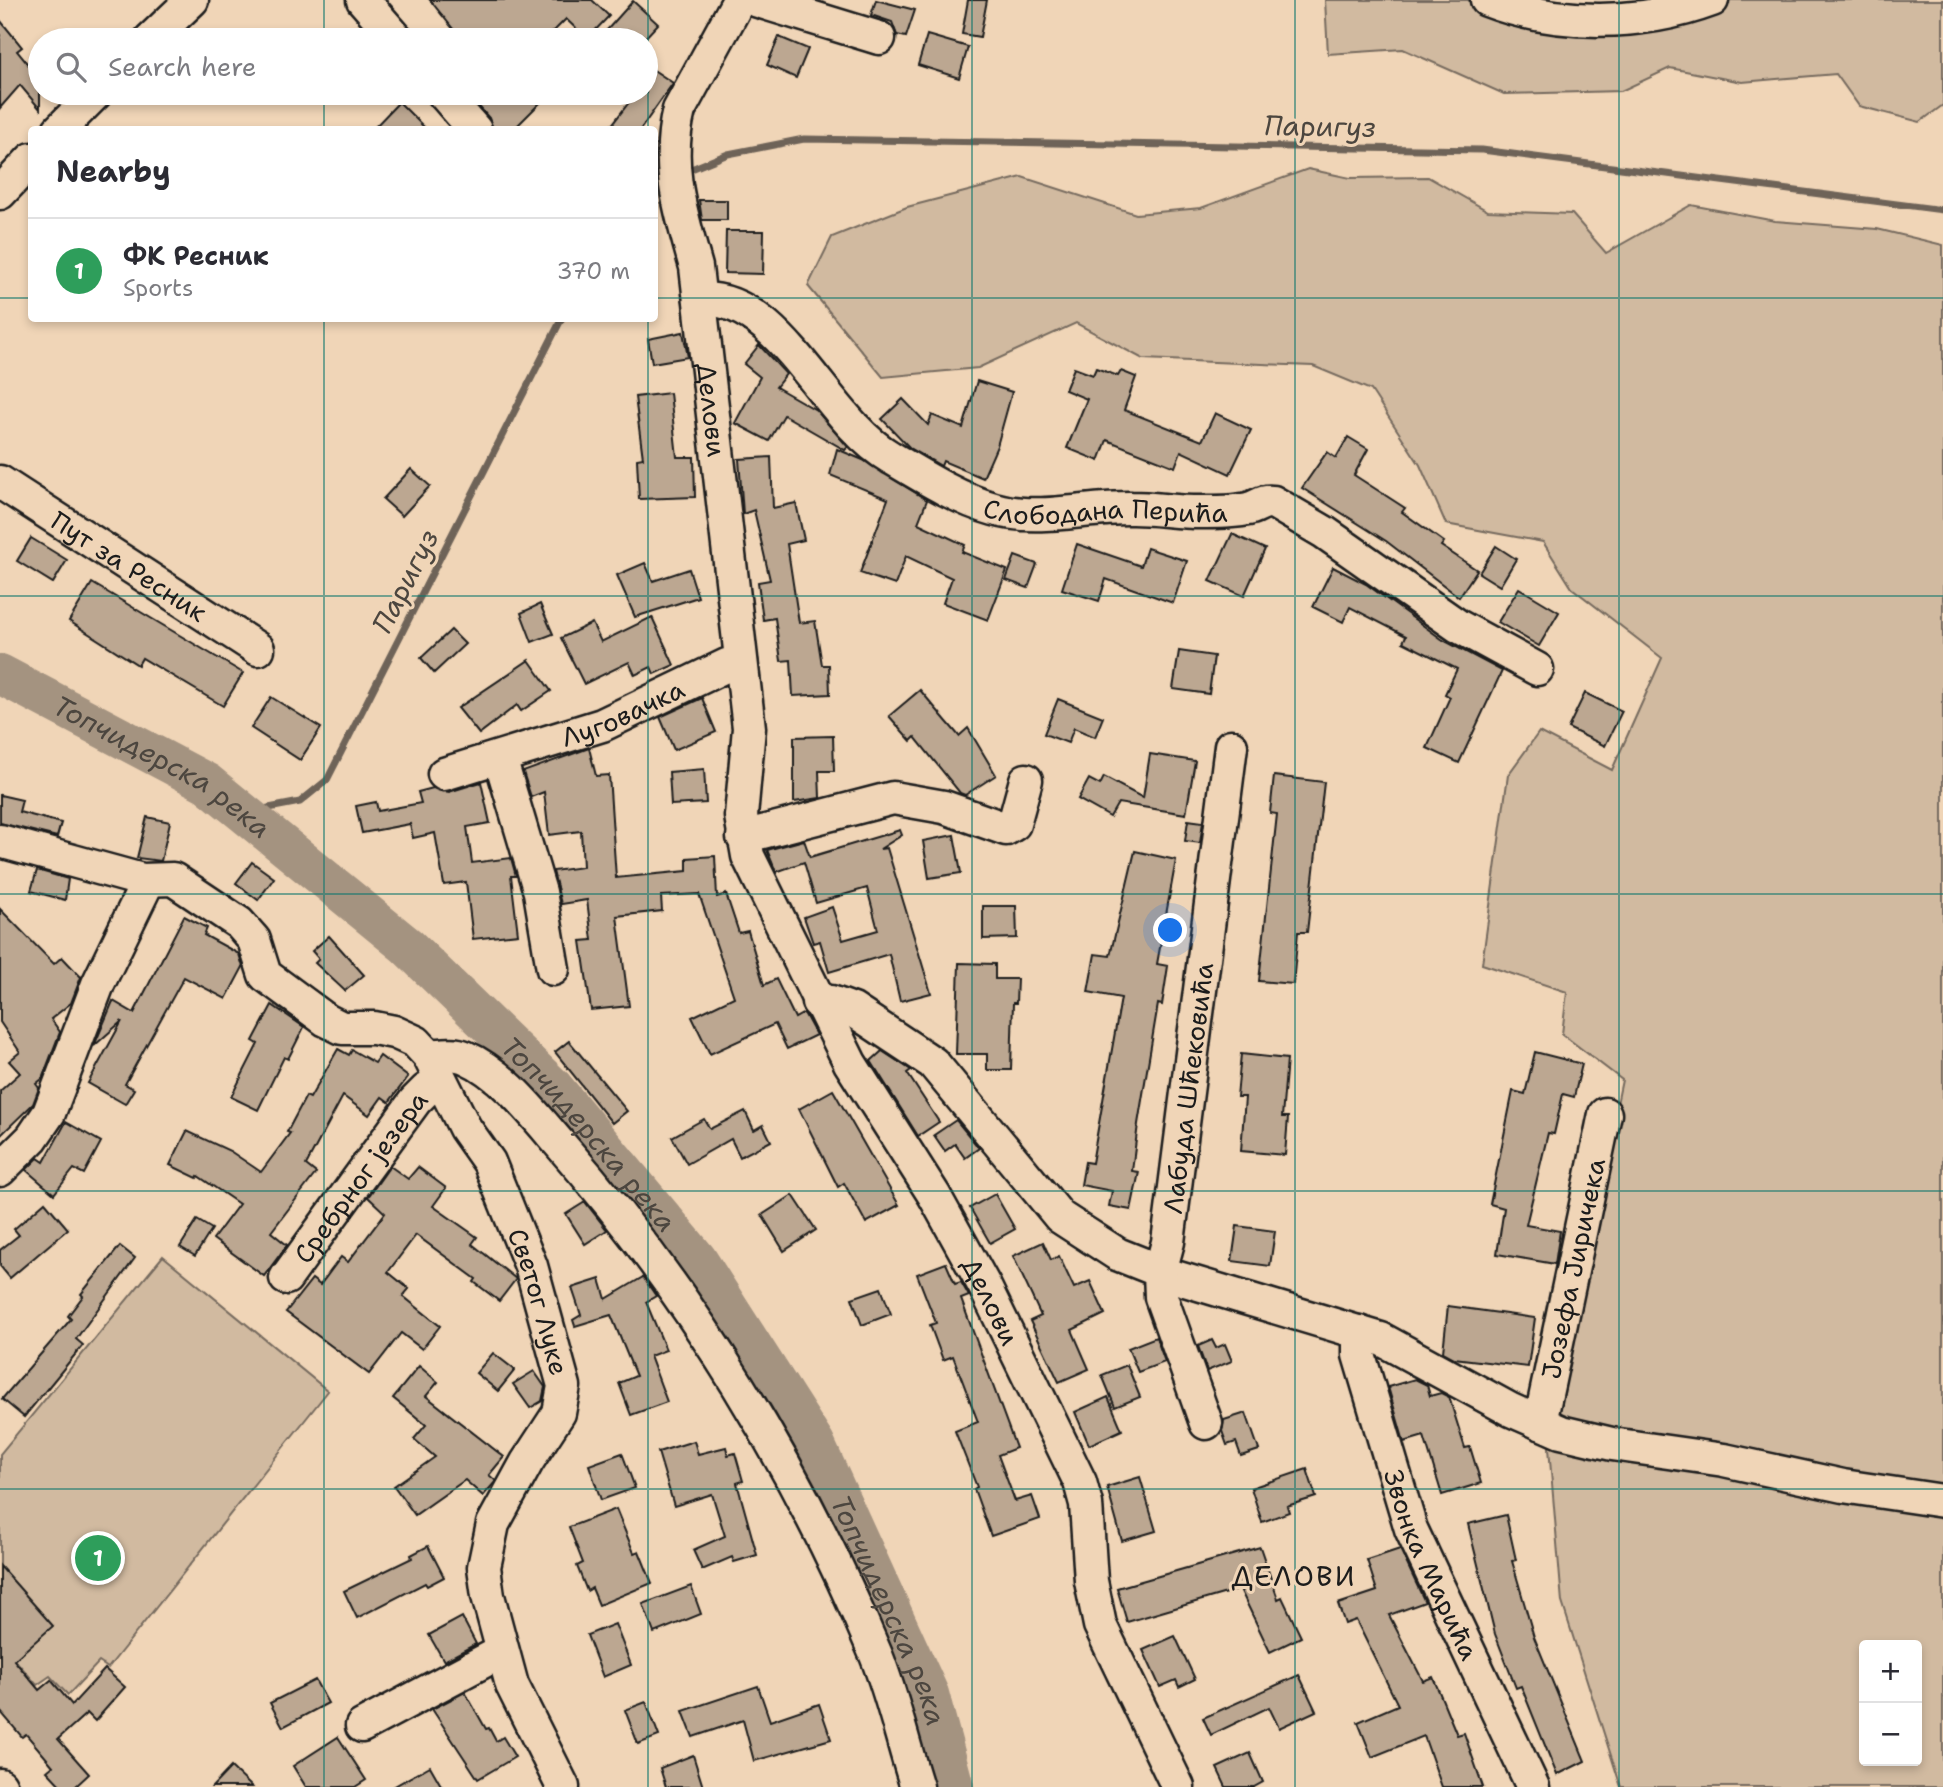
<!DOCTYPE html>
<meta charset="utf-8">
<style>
:root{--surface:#fff;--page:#f7f7f7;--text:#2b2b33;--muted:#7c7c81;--line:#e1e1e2;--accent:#1f6fb2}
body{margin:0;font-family:"Shantell Sans",sans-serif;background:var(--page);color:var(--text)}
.controls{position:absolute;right:21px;bottom:21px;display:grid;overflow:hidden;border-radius:7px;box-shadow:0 4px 10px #0003}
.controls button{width:63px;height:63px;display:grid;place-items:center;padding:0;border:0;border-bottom:2px solid var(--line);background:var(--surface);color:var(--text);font:35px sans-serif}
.you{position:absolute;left:1171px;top:931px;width:24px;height:24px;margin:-18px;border:5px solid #fff;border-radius:50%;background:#1a73e8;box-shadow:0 0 0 10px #1a73e833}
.badge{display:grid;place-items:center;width:46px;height:46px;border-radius:50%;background:var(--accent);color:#fff;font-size:23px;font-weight:700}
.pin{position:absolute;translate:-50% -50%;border:4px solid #fff;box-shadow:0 2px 7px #0006}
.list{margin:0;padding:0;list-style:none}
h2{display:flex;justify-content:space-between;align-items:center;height:91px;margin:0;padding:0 28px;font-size:30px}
h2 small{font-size:23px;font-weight:400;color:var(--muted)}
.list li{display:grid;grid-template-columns:46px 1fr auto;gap:21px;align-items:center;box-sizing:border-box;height:105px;padding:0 28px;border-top:2px solid var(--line)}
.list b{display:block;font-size:26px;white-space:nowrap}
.list p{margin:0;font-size:23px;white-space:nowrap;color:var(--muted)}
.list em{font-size:23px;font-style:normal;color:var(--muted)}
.icon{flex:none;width:38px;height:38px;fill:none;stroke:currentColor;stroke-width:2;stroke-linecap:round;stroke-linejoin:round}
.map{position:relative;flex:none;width:1943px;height:1787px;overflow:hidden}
.search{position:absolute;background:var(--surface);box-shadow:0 4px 10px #0003;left:28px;top:28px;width:630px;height:77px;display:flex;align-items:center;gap:18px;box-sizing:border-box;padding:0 24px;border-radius:38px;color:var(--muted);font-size:26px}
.panel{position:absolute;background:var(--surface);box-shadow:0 4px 10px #0003;left:28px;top:126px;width:630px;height:196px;border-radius:7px}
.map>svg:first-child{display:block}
.green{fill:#d1baa0;stroke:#766b5e;stroke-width:2;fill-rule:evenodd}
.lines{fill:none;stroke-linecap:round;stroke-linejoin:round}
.stream{stroke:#6e6358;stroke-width:7}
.river{stroke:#a49380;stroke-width:40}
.building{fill:#bca791;stroke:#1c1c1c;stroke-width:2}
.minor-casing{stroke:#1c1c1c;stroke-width:37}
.minor{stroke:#f0d5b7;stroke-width:32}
.grid{fill:none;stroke:#0f766e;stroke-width:2;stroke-opacity:0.55}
.labels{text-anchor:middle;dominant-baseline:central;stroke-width:6;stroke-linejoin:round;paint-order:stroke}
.street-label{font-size:26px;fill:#1c1c1c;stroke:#f0d5b7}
.water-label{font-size:28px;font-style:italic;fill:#4c463f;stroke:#f0d5b7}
.neighbourhood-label{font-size:28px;letter-spacing:2px;fill:#1c1c1c;stroke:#f0d5b7}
</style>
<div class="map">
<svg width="1943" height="1787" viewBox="0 0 1943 1787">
<rect width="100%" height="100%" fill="#f0d5b7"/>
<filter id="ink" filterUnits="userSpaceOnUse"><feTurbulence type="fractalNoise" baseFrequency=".0143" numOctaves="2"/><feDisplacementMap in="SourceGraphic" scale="14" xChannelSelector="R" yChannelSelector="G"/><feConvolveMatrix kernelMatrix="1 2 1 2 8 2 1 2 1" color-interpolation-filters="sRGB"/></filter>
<g filter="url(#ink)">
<g class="green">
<polygon points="1325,0 1487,0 1517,12 1712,0 1943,0 1943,105 1920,122 1859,106 1836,74 1742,82 1670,68 1621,91 1504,94 1403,49 1328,54"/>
<path d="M1308 169 1350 178 1428 177 1488 211 1572 214 1606 253 1691 205 1775 221 1877 229 1943 245V1787H1621L1562 1602 1548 1436 1622 1080 1562 1034 1567 992 1482 964 1508 775 1539 732 1612 770 1662 658 1572 588 1543 542 1446 524 1420 465 1371 390 1313 366 1143 359 1076 323 978 368 883 377 808 286 832 237 907 207 1022 177 1136 214 1201 208ZM1864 1645H1917V1761H1864Z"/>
<polygon points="163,1256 328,1391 108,1668 99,1662 68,1695 50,1676 37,1685 18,1663 0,1677 0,1454"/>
</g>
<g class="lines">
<g class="stream">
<polyline points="684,172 728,154 804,139 1482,150 1943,210"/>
<polyline points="243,813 300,802 327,780 562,318"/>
</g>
<path class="river" id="s1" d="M0 674 207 783 407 946 554 1088 697 1259 815 1444 929 1694 954 1787"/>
</g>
<g class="building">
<polygon points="430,0 592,0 609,16 587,39 566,19 545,40 462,40"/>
<polygon points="876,0 915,10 906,37 897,35 892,22 871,15"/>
<polygon points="968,0 987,0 980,37 962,34"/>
<polygon points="633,1 658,24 643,40 618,40 607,30"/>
<polygon points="0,20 22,47 17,51 40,79 40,109 20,85 0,108"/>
<polygon points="927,35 968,47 959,78 918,65"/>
<polygon points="779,37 808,49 796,78 767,65"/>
<polygon points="646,65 673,83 640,130 608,130 636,93 646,93"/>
<polygon points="467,93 550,93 513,130 493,130 489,118"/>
<polygon points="399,102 427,130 372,130"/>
<polygon points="699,200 727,200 727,220 702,220"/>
<polygon points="726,231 764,231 763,274 725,273"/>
<polygon points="683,332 688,357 652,363 648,339"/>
<polygon points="759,345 786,374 776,387 816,410 848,447 845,450 784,415 769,441 735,423 760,377 744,364"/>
<polygon points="1074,368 1093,375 1096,368 1118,376 1121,371 1136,377 1124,410 1202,441 1215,413 1251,430 1230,474 1181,451 1175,467 1107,440 1099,461 1067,448 1087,399 1065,390"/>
<polygon points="977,381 1012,392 997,446 983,478 943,461 941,466 924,456 910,448 882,419 903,399 928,425 932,415 963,428"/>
<polygon points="670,393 677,457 694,457 695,497 639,499 637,459 643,458 635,397"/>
<polygon points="1348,437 1368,449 1354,475 1405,508 1402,512 1444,542 1441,546 1477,570 1459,597 1386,541 1302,488 1327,452 1336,458"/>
<polygon points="837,449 863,460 927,500 918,523 965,545 962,552 1007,570 988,620 943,603 952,578 906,556 895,585 860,573 888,499 830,475"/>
<polygon points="771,457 773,508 796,503 804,540 787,544 799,623 815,621 822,665 829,665 830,694 793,696 791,660 781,661 775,618 763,620 758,582 770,580 754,510 743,514 739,459"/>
<polygon points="411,469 430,486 402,516 383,499"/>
<polygon points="1232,534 1265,549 1244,596 1210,581"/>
<polygon points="31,538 67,560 53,583 17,561"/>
<polygon points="1077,544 1141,566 1147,548 1187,561 1173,603 1106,579 1099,601 1062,589"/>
<polygon points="1496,546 1516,559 1500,586 1479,573"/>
<polygon points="1015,556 1037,564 1028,588 1006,580"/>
<polygon points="645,563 653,581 689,569 698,597 635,617 617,575"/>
<polygon points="1333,567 1366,584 1443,640 1502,671 1459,763 1427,748 1450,697 1445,694 1457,669 1403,642 1406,636 1350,607 1343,622 1313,607"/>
<polygon points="92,583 243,673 223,706 142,658 138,665 69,621"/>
<polygon points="1519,588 1559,612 1539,646 1498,622"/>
<polygon points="540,604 553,634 532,642 521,613"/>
<polygon points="652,617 674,665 654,674 651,667 635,675 629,662 584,684 561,638 592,623 601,642"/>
<polygon points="451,630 465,644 434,673 421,658"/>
<polygon points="1179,651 1214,656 1209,694 1173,689"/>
<polygon points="529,660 551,691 521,711 517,705 479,734 458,708"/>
<polygon points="920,690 959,736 968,728 996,775 965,795 960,793 915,737 911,741 889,716"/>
<polygon points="1585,693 1622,711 1605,746 1568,728"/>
<polygon points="271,697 321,728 300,760 251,728"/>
<polygon points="702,698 716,732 674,750 660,717"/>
<polygon points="1058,699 1103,717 1095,737 1074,728 1068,743 1044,734"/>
<polygon points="833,736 834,771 819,771 820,798 794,802 794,737"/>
<polygon points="589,748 596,776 609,775 616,878 687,871 687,858 715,856 717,897 726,894 739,933 748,931 764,985 776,979 795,1018 804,1013 816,1035 787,1049 775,1024 710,1054 692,1017 734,997 699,894 661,896 662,911 617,916 629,1006 591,1010 581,941 592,940 587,900 561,904 553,871 583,867 581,831 549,835 544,792 531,797 523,772"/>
<polygon points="1150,754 1195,761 1186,814 1118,803 1110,817 1078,799 1089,779 1100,785 1104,777 1143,798"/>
<polygon points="704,769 706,803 671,805 669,772"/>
<polygon points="1274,776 1324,782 1307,932 1298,932 1293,984 1259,981 1277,814 1270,813"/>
<polygon points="481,782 490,823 467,827 472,863 511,858 516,876 511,876 518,934 473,939 466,882 444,885 435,833 413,838 410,824 362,833 356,806 376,802 378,811 421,803 418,792 433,788 449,792"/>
<polygon points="0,795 22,800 19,812 61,823 57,837 0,823"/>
<polygon points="147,817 170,822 161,861 137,858"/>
<polygon points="1188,820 1203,822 1200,843 1185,841"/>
<polygon points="900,830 902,835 880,849 887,848 931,993 900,1001 889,954 829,972 820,941 813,943 804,917 832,907 843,940 878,930 867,888 816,903 804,862 776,872 767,850 804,840 810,857"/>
<polygon points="954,835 961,873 929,878 923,841"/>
<polygon points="1135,851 1176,860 1157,964 1168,966 1162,1005 1158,1004 1138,1124 1132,1171 1139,1172 1131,1210 1109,1206 1112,1191 1081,1185 1085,1162 1092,1163 1121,998 1088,992 1095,954 1110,956"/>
<polygon points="252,862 274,878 258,900 236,883"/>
<polygon points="37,870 68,879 65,900 31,891"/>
<polygon points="983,906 1016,906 1017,938 983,939"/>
<polygon points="0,909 54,964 62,957 81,977 71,1003 51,1019 60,1032 42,1079 36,1084 39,1088 33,1104 0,1136 0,1091 20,1073 9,1061 20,1052 0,1022"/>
<polygon points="184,916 207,928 204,935 239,954 243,967 226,999 184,977 125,1084 134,1089 125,1104 88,1083 122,1021 94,1046 113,1001 134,1013"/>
<polygon points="329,936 364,975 345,991 315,963 319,959 312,951"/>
<polygon points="959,963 995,964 995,979 1017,979 1016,1003 1013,1003 1011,1070 987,1070 987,1054 956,1054"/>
<polygon points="272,1005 304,1027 288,1059 284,1057 258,1110 231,1097 258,1044 253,1041"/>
<polygon points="569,1041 627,1111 612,1123 555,1052"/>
<polygon points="338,1049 349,1055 352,1050 375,1063 380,1056 408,1077 389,1102 382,1097 369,1115 343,1096 306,1165 316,1173 271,1232 287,1245 264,1276 213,1239 239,1204 198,1176 197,1178 170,1165 187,1131 230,1151 261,1172 290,1133 287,1132 306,1096 310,1098"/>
<polygon points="882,1051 911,1070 907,1073 939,1122 918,1136 871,1061"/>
<polygon points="1535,1052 1582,1064 1574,1097 1563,1094 1554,1134 1548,1133 1526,1225 1560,1231 1555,1264 1497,1254 1504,1208 1490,1204 1513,1091 1525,1094"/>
<polygon points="1241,1054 1287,1059 1282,1117 1288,1117 1285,1155 1241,1151 1245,1097 1237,1097"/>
<polygon points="833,1090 899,1205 866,1223 844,1183 838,1187 799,1109"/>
<polygon points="745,1111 754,1130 763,1125 771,1141 740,1157 731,1139 687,1164 672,1137 704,1119 710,1129"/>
<polygon points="956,1120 979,1148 965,1158 955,1144 945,1151 934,1135"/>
<polygon points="66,1122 101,1142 84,1174 74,1169 54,1194 26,1170 38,1158 44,1162"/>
<polygon points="390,1166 408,1179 418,1167 446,1188 433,1206 477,1237 472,1244 516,1279 499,1301 474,1282 476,1279 416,1235 388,1272 409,1289 403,1296 440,1326 422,1349 401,1333 369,1374 286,1312 312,1279 320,1285 341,1257 348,1262 385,1213 368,1197"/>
<polygon points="995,1194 1015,1229 990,1243 970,1208"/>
<polygon points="793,1195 816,1230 784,1251 762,1215"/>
<polygon points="45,1202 68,1229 10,1278 0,1266 0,1250 19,1235 14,1229"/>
<polygon points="585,1202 607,1230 585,1244 566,1214"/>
<polygon points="197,1220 212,1229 195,1256 180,1247"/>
<polygon points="1237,1226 1275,1231 1270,1266 1232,1261"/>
<polygon points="1043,1242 1051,1260 1059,1256 1074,1288 1090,1281 1105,1314 1072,1330 1089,1369 1059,1382 1030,1321 1041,1316 1013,1256"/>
<polygon points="120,1246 135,1258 76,1339 83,1345 24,1417 2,1399 71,1319 68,1316 83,1296 81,1294"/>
<polygon points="946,1263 955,1284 961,1282 969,1296 961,1299 1016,1448 998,1455 1015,1501 1032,1496 1040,1519 991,1536 974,1489 977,1487 955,1431 978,1422 953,1356 943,1360 930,1325 936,1323 917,1274"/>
<polygon points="643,1277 656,1296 646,1302 666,1350 650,1356 667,1402 631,1415 619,1383 636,1376 611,1315 575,1326 573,1320 581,1315 572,1288 600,1279 606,1299"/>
<polygon points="881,1288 891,1314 862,1325 852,1298"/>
<polygon points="1448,1306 1535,1318 1528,1367 1454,1358 1443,1352"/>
<polygon points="1156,1337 1165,1362 1138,1372 1128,1348"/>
<polygon points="1212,1340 1216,1348 1225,1344 1232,1361 1207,1371 1198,1346"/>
<polygon points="493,1353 515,1370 498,1391 476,1373"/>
<polygon points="1127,1365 1140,1397 1115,1407 1102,1375"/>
<polygon points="419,1366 438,1382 426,1396 504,1457 489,1475 496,1481 483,1496 465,1480 415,1515 394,1486 435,1457 414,1439 426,1425 393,1398"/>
<polygon points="534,1371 545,1387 542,1401 530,1408 513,1384"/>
<polygon points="1415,1379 1427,1385 1430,1396 1441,1393 1449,1397 1465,1448 1470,1447 1481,1483 1442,1495 1424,1436 1404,1442 1388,1387"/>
<polygon points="1108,1397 1122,1430 1089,1445 1075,1412"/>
<polygon points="1246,1413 1259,1450 1241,1456 1236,1442 1227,1445 1222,1431 1224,1420"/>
<polygon points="694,1441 698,1454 726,1447 728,1455 735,1453 743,1481 737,1483 757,1555 734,1562 732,1557 702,1570 693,1550 725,1536 712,1494 674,1506 658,1452"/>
<polygon points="622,1453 635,1488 601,1500 589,1465"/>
<polygon points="1307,1469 1316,1497 1287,1506 1289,1512 1262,1522 1251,1488"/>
<polygon points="1140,1477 1156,1531 1122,1541 1107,1487"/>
<polygon points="616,1509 634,1553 639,1551 652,1583 599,1605 592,1588 587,1591 577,1566 583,1563 569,1527"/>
<polygon points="1506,1515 1516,1560 1512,1561 1534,1637 1585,1761 1557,1775 1521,1686 1516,1688 1495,1634 1468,1524"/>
<polygon points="428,1546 444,1577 427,1586 425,1583 357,1618 344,1591 412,1558 411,1555"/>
<polygon points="1260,1547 1278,1599 1282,1597 1301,1637 1270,1652 1240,1589 1127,1622 1117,1588"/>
<polygon points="1400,1549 1425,1602 1389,1615 1423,1681 1433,1677 1457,1735 1464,1733 1483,1787 1442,1787 1424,1736 1372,1757 1358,1722 1398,1705 1356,1620 1345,1624 1338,1604 1377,1591 1367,1560"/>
<polygon points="0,1566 53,1626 14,1660 39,1690 51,1680 72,1705 105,1669 125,1687 95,1721 87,1713 58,1739 89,1774 75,1787 62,1787 47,1771 53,1766 26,1734 22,1737 0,1711"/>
<polygon points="691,1586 701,1614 654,1633 643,1604"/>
<polygon points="462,1617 476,1644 444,1661 429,1635"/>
<polygon points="615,1624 631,1665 603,1677 587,1635"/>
<polygon points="1175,1636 1195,1679 1179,1687 1176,1680 1160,1687 1143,1650"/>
<polygon points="1299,1675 1316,1711 1279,1728 1269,1707 1211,1735 1203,1718"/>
<polygon points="315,1680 328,1703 283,1727 270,1703"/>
<polygon points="758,1686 770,1721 819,1704 831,1739 754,1761 743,1720 693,1737 683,1711"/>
<polygon points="465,1692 486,1729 489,1728 496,1741 503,1737 515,1757 478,1779 432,1709"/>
<polygon points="646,1702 659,1736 638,1744 625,1710"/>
<polygon points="338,1737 366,1780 355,1787 306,1787 293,1766"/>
<polygon points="1250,1753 1263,1782 1254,1787 1226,1787 1217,1768"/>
<polygon points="693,1755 703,1787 666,1787 660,1768"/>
<polygon points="430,1766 442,1787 393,1787"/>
<polygon points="231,1767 252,1787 212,1787"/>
</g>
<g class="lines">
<g class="minor-casing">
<g id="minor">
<polyline points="363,0 398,40"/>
<path id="s2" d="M739 0 679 110C665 166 681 213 696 267L749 728 741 816 748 856 850 1063 934 1195 985 1287 1080 1482 1086 1504 1091 1581 1100 1625 1178 1787"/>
<polyline points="755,0 879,38"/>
<path d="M1487 0C1557 27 1642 26 1712 0"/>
<polyline points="150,40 192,0"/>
<polyline points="443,93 475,130"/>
<polyline points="59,130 96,93"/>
<polyline points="0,193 32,159"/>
<path id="s3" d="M700 299C781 295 826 421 890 457 922 476 958 499 994 509 1038 522 1087 507 1132 508 1157 508 1181 513 1206 512 1220 512 1235 512 1248 509 1258 507 1263 500 1273 502L1324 532 1458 626 1537 669"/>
<path id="s4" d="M0 482 258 649"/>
<polyline points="500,758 540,892 553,969"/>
<path id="s5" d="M444 774 602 725 727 665 741 662"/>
<polyline points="743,837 893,798 944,807 1006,829 1014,824 1026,780"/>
<path id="s6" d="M0 841 142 880 173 879 239 923 254 940 265 975 326 1020 342 1028H374L394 1032 416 1042 429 1056 465 1128 489 1162 531 1266 564 1386 559 1413 527 1462 493 1524 484 1567 488 1596 512 1685 563 1787"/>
<polyline points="818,1002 831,1002 853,1010 933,1063 1060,1217 1117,1254 1175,1277 1381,1339 1511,1410 1561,1432 1612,1444 1724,1460 1843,1486 1943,1501"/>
<path d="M429 1056C441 1055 453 1052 465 1057 502 1073 533 1113 559 1143 691 1293 799 1470 876 1655 893 1697 903 1744 917 1787"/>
<polyline points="0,1170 32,1138 49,1113 98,984 148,881"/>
<path id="s7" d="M286 1278 415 1101 426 1090 440 1083"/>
<path id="s8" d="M1359 1332V1355L1411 1529 1533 1787"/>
<path id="s9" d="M1206 1423 1161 1297 1160 1272 1168 1242 1231 746"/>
<path id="s10" d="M1540 1423 1605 1114"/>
<polyline points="362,1726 501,1652"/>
<polyline points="0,1785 1,1787"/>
</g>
</g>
<use href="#minor" class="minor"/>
</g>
</g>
<path class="grid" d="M324 0V40M648 0V130M972 0V1787M1295 0V1787M1619 0V1787M324 93V130M0 298H32M654 298H1943M324 318V1787M648 318V1787M0 596H1943M0 894H1943M0 1191H1943M0 1489H1943"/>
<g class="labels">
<g class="street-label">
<text stroke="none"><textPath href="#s2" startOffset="429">Делови</textPath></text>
<text stroke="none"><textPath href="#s3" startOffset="483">Слободана Перића</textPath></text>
<text stroke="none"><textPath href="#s4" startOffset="154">Пут за Ресник</textPath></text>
<text stroke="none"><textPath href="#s5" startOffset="189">Луговачка</textPath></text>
<text stroke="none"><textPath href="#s9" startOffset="345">Лабуда Шћековића</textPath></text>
<text stroke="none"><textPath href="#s7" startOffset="126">Сребрног језера</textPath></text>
<text stroke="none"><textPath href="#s10" startOffset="158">Јозефа Јиричека</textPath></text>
<text stroke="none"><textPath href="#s2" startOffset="1386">Делови</textPath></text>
<text stroke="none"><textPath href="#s6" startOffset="777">Светог Луке</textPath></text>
<text stroke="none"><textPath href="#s8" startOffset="245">Звонка Марића</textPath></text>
</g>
<g class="water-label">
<text transform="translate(1320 126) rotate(1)">Паригуз</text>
<text transform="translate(405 581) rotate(-63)">Паригуз</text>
<text stroke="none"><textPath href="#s1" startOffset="187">Топчидерска река</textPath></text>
<text stroke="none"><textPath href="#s1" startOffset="754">Топчидерска река</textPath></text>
<text stroke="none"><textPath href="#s1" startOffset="1321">Топчидерска река</textPath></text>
</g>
<g class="neighbourhood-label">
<text x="1294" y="1576">ДЕЛОВИ</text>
</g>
</g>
</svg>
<div class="controls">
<button>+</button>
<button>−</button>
</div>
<div class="you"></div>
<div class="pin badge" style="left:98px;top:1558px;background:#2e9e5b">1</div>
<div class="search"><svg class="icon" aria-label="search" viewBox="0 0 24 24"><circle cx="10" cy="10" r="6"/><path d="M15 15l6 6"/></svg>Search here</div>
<section class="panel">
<h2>Nearby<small></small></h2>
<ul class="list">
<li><span class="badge" style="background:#2e9e5b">1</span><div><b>ФК Ресник</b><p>Sports</p></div><em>370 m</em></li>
</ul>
</section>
</div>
